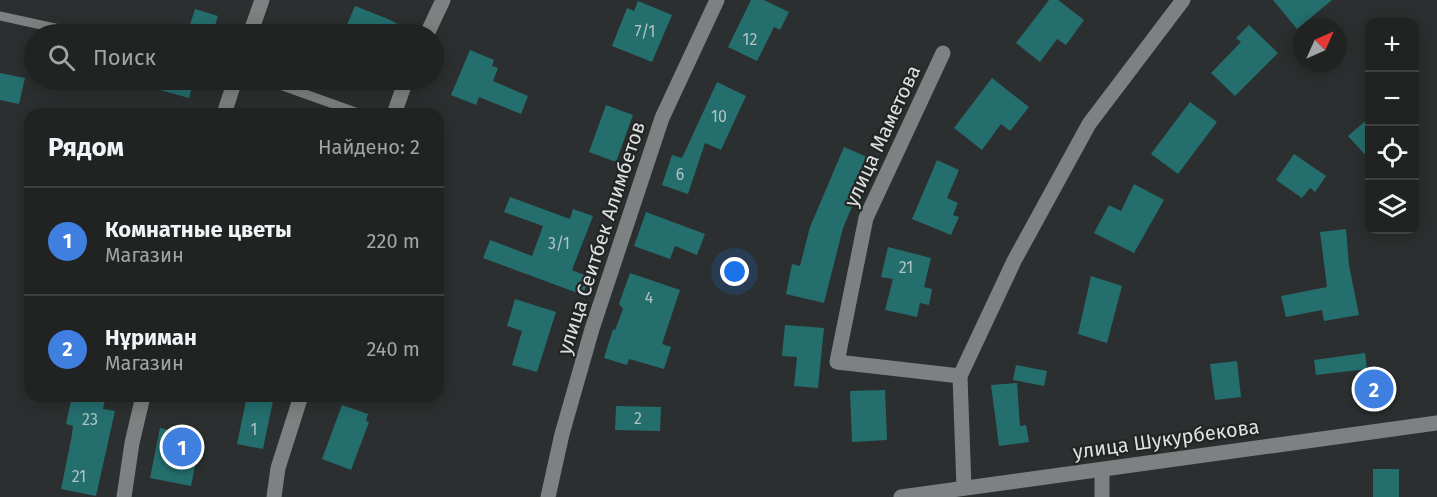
<!DOCTYPE html>
<html lang="ru">
<meta charset="utf-8">
<style>
:root{--surface:#212323;--page:#292b2b;--text:#f1f3f6;--muted:#a2a4a6;--line:#3e4041;--accent:#db2777}
body{margin:0;font-family:"Fira Sans",sans-serif;background:var(--page);color:var(--text)}
.controls{position:absolute;right:18px;top:18px;display:grid;overflow:hidden;border-radius:12px;box-shadow:0 3px 15px #0003}
.controls button{width:54px;height:54px;display:grid;place-items:center;padding:0;border:0;border-bottom:2px solid var(--line);background:var(--surface);color:var(--text);font:30px sans-serif}
.compass{position:absolute;left:1293px;top:18px;width:54px;height:54px;border-radius:50%;background:var(--surface);box-shadow:0 3px 15px #0003;rotate:45deg}
.you{position:absolute;left:735px;top:272px;width:21px;height:21px;margin:-15px;border:4px solid #fff;border-radius:50%;background:#1a73e8;box-shadow:0 0 0 9px #1a73e833}
.badge{display:grid;place-items:center;width:39px;height:39px;border-radius:50%;background:var(--accent);color:#fff;font-size:20px;font-weight:700}
.pin{position:absolute;translate:-50% -50%;border:3px solid #fff;box-shadow:0 2px 6px #0006}
.list{margin:0;padding:0;list-style:none}
h2{display:flex;justify-content:space-between;align-items:center;height:78px;margin:0;padding:0 24px;font-size:26px}
h2 small{font-size:20px;font-weight:400;color:var(--muted)}
.list li{display:grid;grid-template-columns:39px 1fr auto;gap:18px;align-items:center;box-sizing:border-box;height:108px;padding:0 24px;border-top:2px solid var(--line)}
.list b{display:block;font-size:22px;white-space:nowrap}
.list p{margin:0;font-size:20px;white-space:nowrap;color:var(--muted)}
.list em{font-size:20px;font-style:normal;color:var(--muted)}
.icon{flex:none;width:33px;height:33px;fill:none;stroke:currentColor;stroke-width:2;stroke-linecap:round;stroke-linejoin:round}
.map{position:relative;flex:none;width:1437px;height:497px;overflow:hidden}
.search{position:absolute;background:var(--surface);box-shadow:0 3px 15px #0003;left:24px;top:24px;width:420px;height:66px;display:flex;align-items:center;gap:15px;box-sizing:border-box;padding:0 21px;border-radius:33px;color:var(--muted);font-size:22px}
.panel{position:absolute;background:var(--surface);box-shadow:0 3px 15px #0003;left:24px;top:108px;width:420px;height:294px;border-radius:18px}
.map>svg:first-child{display:block}
.building{fill:#246e6e}
.lines{fill:none;stroke-linecap:round;stroke-linejoin:round}
.service{stroke:#7e8181;stroke-width:9}
.minor{stroke:#7e8181;stroke-width:15}
.labels{text-anchor:middle;dominant-baseline:central;stroke-width:4.5;stroke-linejoin:round;paint-order:stroke}
.number-label{font-size:16px;fill:#b0c4c4}
.street-label{font-size:20px;fill:#dfe1e1;stroke:#232525}
</style>
<div class="map">
<svg width="1437" height="497" viewBox="0 0 1437 497">
<rect width="100%" height="100%" fill="#2c2f2f"/>
<g class="building">
<polygon points="751,0 764,0 789,12 780,30 774,27 757,61 728,47"/>
<polygon points="1049,0 1058,0 1084,20 1066,45 1057,39 1040,62 1016,43"/>
<polygon points="1273,0 1332,0 1297,29"/>
<polygon points="638,1 672,15 652,62 612,46 627,8 634,11"/>
<polygon points="355,6 388,19 417,34 366,34 346,27"/>
<polygon points="195,9 218,16 212,34 187,34"/>
<polygon points="1249,25 1278,53 1235,96 1211,73 1241,42 1236,38"/>
<polygon points="470,50 494,60 492,66 498,68 493,81 528,96 521,114 479,97 476,105 451,95"/>
<polygon points="0,73 25,78 19,104 0,100"/>
<polygon points="992,78 1029,107 1010,131 1001,124 982,150 954,128"/>
<polygon points="139,80 194,80 189,98 138,84"/>
<polygon points="717,82 746,96 721,150 705,143 688,194 662,185 672,155 682,158"/>
<polygon points="1190,102 1217,122 1178,174 1151,154"/>
<polygon points="606,105 633,115 616,162 589,152"/>
<polygon points="1370,117 1370,160 1348,136"/>
<polygon points="844,147 872,159 843,228 824,303 786,294 792,264 800,266 810,227"/>
<polygon points="1294,154 1326,176 1315,192 1310,188 1302,198 1276,180"/>
<polygon points="937,160 959,170 947,198 958,203 953,215 959,217 951,235 912,219"/>
<polygon points="1134,184 1164,200 1134,253 1094,233 1109,205 1121,211"/>
<polygon points="510,197 570,219 573,209 593,216 572,270 589,277 583,295 483,258 490,240 532,256 543,226 504,212"/>
<polygon points="646,212 705,234 697,255 675,246 670,259 634,246"/>
<polygon points="1346,229 1349,265 1359,315 1324,321 1322,310 1286,317 1281,296 1327,287 1320,232"/>
<polygon points="888,247 931,258 924,287 932,289 929,305 920,303 917,317 885,310 893,279 881,277"/>
<polygon points="630,273 680,290 662,344 671,347 664,369 629,359 627,365 604,358 613,329 615,330 623,309 619,304"/>
<polygon points="1091,276 1122,286 1107,343 1078,334"/>
<polygon points="515,299 556,312 537,372 512,365 522,331 507,326"/>
<polygon points="785,325 824,328 818,388 794,386 797,357 782,356"/>
<polygon points="1365,353 1367,369 1316,375 1314,360"/>
<polygon points="1237,361 1241,397 1215,400 1210,364"/>
<polygon points="1016,365 1047,371 1044,386 1013,380"/>
<polygon points="1017,383 1020,426 1026,425 1029,442 999,446 991,385"/>
<polygon points="885,390 887,440 852,442 850,391"/>
<polygon points="72,396 106,396 103,409 115,411 96,496 61,489 72,435 73,426 66,424"/>
<polygon points="247,396 274,396 263,449 237,444"/>
<polygon points="342,405 368,414 366,421 369,422 351,470 322,459"/>
<polygon points="616,406 661,407 660,431 615,430"/>
<polygon points="160,428 201,436 191,486 150,478"/>
<rect x="1373" y="469" width="26" height="28"/>
</g>
<g class="lines">
<g class="service">
<polyline points="0,16 82,34"/>
<polyline points="266,80 361,114"/>
</g>
<g class="minor">
<polyline points="250,34 262,0"/>
<polyline points="427,34 443,0"/>
<polyline points="943,53 866,218 837,362 960,376"/>
<polyline points="224,114 235,80"/>
<polyline points="394,114 406,80"/>
<polyline points="964,488 960,376 1014,261 1089,124 1183,0"/>
<polyline points="124,497 132,443 143,396"/>
<polyline points="274,497 278,468 301,396"/>
<polyline points="548,497 562,434 592,329 662,118 717,0"/>
<polyline points="901,497 1437,423"/>
<polyline points="1102,497 1102,470"/>
</g>
</g>
<g class="labels">
<g class="number-label">
<text x="645" y="31">7/1</text>
<text x="750" y="39">12</text>
<text x="719" y="116">10</text>
<text x="680" y="174">6</text>
<text x="559" y="243">3/1</text>
<text x="906" y="267">21</text>
<text x="649" y="297">4</text>
<text x="638" y="418">2</text>
<text x="90" y="419">23</text>
<text x="254" y="429">1</text>
<text x="79" y="476">21</text>
</g>
<g class="street-label">
<text transform="translate(882 136) rotate(-65)">улица Маметова</text>
<text transform="translate(601 238) rotate(-72)">улица Сеитбек Алимбетов</text>
<text transform="translate(1166 439) rotate(-8)">улица Шукурбекова</text>
</g>
</g>
</svg>
<div class="controls">
<button>+</button>
<button>−</button>
<button><svg class="icon" aria-label="locate" viewBox="0 0 24 24"><circle cx="12" cy="12" r="6"/><path d="M12 2v4M12 18v4M2 12h4M18 12h4"/></svg></button>
<button><svg class="icon" aria-label="layers" viewBox="0 0 24 24"><path d="M12 4l9 5-9 5-9-5zM3 14l9 5 9-5"/></svg></button>
</div>
<svg class="compass" viewBox="-18 -18 36 36"><path d="M0-13l5 13h-10z" fill="#e53935"/><path d="M0 13l5-13h-10z" fill="#a2a4a6"/></svg>
<div class="you"></div>
<div class="pin badge" style="left:182px;top:447px;background:#3f7fe0">1</div>
<div class="pin badge" style="left:1374px;top:389px;background:#3f7fe0">2</div>
<div class="search"><svg class="icon" aria-label="search" viewBox="0 0 24 24"><circle cx="10" cy="10" r="6"/><path d="M15 15l6 6"/></svg>Поиск</div>
<section class="panel">
<h2>Рядом<small>Найдено: 2</small></h2>
<ul class="list">
<li><span class="badge" style="background:#3f7fe0">1</span><div><b>Комнатные цветы</b><p>Магазин</p></div><em>220 m</em></li>
<li><span class="badge" style="background:#3f7fe0">2</span><div><b>Нұриман</b><p>Магазин</p></div><em>240 m</em></li>
</ul>
</section>
</div>
